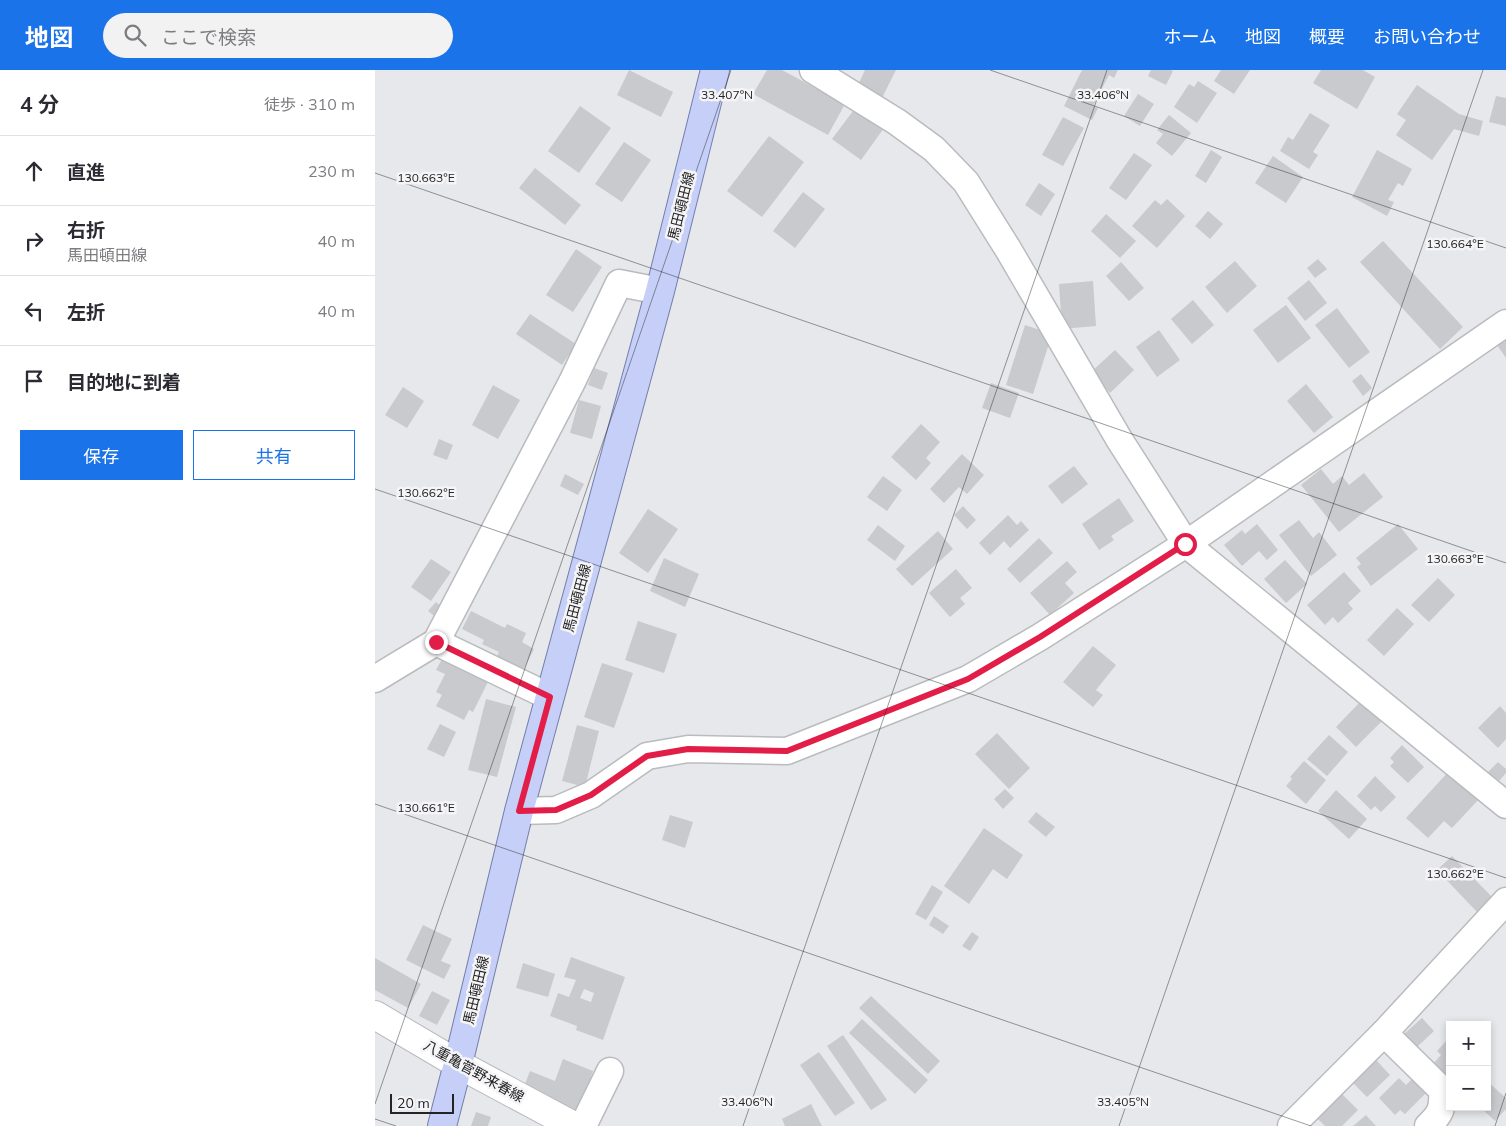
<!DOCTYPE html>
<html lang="ja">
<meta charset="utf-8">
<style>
:root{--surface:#fff;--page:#f2f2f3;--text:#2b2b33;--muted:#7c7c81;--line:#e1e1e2;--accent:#1a73e8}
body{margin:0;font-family:Mulish,"Noto Sans JP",sans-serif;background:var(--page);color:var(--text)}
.controls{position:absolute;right:15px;bottom:15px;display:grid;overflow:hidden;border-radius:0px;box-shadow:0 2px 8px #0003}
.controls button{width:45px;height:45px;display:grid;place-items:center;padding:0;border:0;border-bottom:1px solid var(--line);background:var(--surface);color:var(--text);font:25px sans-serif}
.scale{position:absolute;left:15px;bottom:12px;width:64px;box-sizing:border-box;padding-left:5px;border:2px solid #242425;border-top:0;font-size:14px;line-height:18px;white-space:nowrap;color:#242425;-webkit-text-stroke:4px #f5f5f8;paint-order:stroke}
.stop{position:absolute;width:15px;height:15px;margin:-11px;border:4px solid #e11d48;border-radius:50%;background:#fff}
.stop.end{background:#e11d48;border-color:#fff;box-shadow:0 1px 5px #0008}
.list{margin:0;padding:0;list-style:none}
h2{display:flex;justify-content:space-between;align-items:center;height:65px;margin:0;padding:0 20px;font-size:21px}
h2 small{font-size:16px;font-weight:400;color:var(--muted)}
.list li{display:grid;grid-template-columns:32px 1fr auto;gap:15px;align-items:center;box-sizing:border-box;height:70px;padding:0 20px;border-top:1px solid var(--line)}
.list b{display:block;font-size:19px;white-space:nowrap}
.list p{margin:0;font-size:16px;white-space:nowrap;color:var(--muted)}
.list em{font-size:16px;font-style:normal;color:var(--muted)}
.actions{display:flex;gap:10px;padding:15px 20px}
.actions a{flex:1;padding:11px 0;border:1px solid var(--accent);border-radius:0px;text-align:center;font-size:18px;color:var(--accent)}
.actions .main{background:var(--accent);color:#fff}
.icon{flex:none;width:28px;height:28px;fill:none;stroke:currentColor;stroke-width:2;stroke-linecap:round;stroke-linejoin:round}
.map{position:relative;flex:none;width:1131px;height:1056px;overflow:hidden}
header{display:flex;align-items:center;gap:30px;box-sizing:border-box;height:70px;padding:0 25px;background:var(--accent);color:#fff}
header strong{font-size:24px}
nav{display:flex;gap:28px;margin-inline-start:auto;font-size:18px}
.search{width:350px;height:45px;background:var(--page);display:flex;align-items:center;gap:12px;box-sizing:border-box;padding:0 18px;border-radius:28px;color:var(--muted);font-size:19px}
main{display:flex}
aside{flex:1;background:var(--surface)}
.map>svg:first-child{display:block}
.building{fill:#c9cacd;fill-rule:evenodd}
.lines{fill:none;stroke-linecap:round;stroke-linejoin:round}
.street-casing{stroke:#babbbe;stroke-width:29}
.secondary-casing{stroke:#babbbe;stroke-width:30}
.primary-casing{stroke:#737eaa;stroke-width:30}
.street{stroke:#fff;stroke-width:26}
.secondary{stroke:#fff;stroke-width:28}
.primary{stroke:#c5cff7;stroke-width:28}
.route{stroke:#e11d48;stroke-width:6}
.ticks{fill:none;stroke:#242425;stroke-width:1;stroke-opacity:0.45}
.labels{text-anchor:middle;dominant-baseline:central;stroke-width:5;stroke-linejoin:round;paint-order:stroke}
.street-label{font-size:14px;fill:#242425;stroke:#f5f5f8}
.ticks-label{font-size:12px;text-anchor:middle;fill:#242425;stroke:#f5f5f8;stroke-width:5;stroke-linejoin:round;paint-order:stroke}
</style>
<header>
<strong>地図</strong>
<div class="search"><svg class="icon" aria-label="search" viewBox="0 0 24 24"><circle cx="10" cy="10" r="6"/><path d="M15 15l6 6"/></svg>ここで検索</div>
<nav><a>ホーム</a><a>地図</a><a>概要</a><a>お問い合わせ</a></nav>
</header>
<main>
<aside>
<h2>4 分<small>徒歩 · 310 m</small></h2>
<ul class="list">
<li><svg class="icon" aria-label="ahead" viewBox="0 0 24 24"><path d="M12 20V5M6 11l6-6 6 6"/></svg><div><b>直進</b></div><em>230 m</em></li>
<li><svg class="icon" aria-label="right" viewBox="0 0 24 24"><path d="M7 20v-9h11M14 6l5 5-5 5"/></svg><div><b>右折</b><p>馬田頓田線</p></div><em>40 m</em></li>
<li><svg class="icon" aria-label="left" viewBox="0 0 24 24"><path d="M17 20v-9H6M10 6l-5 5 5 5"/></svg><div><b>左折</b></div><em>40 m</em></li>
<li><svg class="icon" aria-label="arrive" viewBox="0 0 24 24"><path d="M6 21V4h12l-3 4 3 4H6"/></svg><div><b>目的地に到着</b></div></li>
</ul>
<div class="actions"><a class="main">保存</a><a>共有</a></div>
</aside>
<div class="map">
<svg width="1131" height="1056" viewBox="0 0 1131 1056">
<rect width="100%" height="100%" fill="#e7e8eb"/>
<g class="building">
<polygon points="254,0 298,22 286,47 242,25"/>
<polygon points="392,0 407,0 470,34 453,65 378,24"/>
<polygon points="490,0 521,0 506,30 490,21 492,17 484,13"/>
<polygon points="707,0 743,0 739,8 734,5 718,36 723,38 717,50 689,36"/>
<polygon points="776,0 795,0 798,1 791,15 773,6"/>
<polygon points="846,0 875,0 859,24 839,11"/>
<polygon points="946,0 988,0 1000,7 982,39 938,13"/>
<polygon points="823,11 842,23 822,53 799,37 814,14 819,17"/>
<polygon points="1042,15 1084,44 1108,51 1104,66 1079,59 1057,90 1021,65 1031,50 1022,44"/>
<polygon points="763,24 779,34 765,56 749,46"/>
<polygon points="1121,26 1131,28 1131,56 1114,52"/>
<polygon points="205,36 236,58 204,103 173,81"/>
<polygon points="481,37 509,58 486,90 457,69"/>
<polygon points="935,43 955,55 938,82 943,85 934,99 905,81 913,67 918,70"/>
<polygon points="794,45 816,63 797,86 781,73 788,64 782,60"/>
<polygon points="688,47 709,58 688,96 667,85"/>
<polygon points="394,66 429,92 387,147 352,121"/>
<polygon points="249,72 276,90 247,132 220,114"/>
<polygon points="836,80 847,87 831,113 820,106"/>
<polygon points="1002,80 1037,99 1028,116 1023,113 1013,130 1019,132 1012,146 977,127"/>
<polygon points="759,83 777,95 751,130 734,118"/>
<polygon points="898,86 928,107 911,133 880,113"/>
<polygon points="160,98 206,135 190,155 144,118"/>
<polygon points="664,113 680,124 666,146 650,135"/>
<polygon points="428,122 450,139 420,178 398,161"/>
<polygon points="792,129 810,146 782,178 757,156 780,130 786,135"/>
<polygon points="833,141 848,154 835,169 820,156"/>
<polygon points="731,144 761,171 745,188 716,161"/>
<polygon points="1008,171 1088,257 1065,279 985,192"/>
<polygon points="201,179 227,197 198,242 171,225"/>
<polygon points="943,189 952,199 940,208 932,198"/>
<polygon points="860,191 882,216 852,243 830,217"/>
<polygon points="746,192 769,218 754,231 731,206"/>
<polygon points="934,210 952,233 930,251 912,228"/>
<polygon points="718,211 721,256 687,259 684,214"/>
<polygon points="818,230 839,255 817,274 796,249"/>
<polygon points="911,235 936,268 903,293 878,260"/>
<polygon points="962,238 995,282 974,298 940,255"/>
<polygon points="155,244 201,274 187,295 141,264"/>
<polygon points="650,255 677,264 658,324 631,315"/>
<polygon points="784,260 805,290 782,307 761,277"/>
<polygon points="1131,269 1131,288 1122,275"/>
<polygon points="740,280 759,300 735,323 716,302"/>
<polygon points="219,298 233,303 227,320 213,315"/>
<polygon points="986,304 997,318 988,326 977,311"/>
<polygon points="616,313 644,323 635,348 607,338"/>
<polygon points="931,314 958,347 939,363 912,331"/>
<polygon points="118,315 145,330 123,369 97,355"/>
<polygon points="28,317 49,331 32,358 10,345"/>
<polygon points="204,330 226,336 217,369 195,363"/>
<polygon points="546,354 565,372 551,388 556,393 541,410 516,387"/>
<polygon points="64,369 78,375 72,390 58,385"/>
<polygon points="587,384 609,405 592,424 584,417 569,433 555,419"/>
<polygon points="699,396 713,414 687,434 673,416"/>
<polygon points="946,399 958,414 967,406 974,415 989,403 1008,427 964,462 926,415"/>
<polygon points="190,404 209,414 203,425 185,416"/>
<polygon points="508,406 527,420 512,441 492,427"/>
<polygon points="744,428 759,451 736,466 739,470 724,480 707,454"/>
<polygon points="588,436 601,450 592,459 579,445"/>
<polygon points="273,439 303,459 273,503 244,483"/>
<polygon points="633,445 642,455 646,451 654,460 635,478 629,471 615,485 604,473"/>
<polygon points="924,450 938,468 944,462 962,485 936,506 904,465"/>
<polygon points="882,454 903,480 892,490 884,481 867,496 849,475 867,460 870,464"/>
<polygon points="1023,454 1043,479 996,516 982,497 986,494 981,488"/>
<polygon points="503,455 530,476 520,491 492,470"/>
<polygon points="563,461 578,479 537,516 521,499"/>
<polygon points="664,468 678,483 645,513 632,499"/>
<polygon points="289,488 324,504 310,537 275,521"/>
<polygon points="56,489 76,502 56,531 36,517"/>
<polygon points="910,490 932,514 911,533 889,509"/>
<polygon points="692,491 702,502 690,513 699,523 675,545 655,523"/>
<polygon points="581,499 597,518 585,528 590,534 575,547 554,523"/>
<polygon points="969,502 986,521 973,533 978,539 963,553 958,547 950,555 932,535"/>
<polygon points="1063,508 1080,525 1054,552 1036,535"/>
<polygon points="61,532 72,542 64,550 53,541"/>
<polygon points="1022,538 1039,554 1009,586 992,570"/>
<polygon points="96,541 130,558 132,554 151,563 147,572 159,579 148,601 121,588 124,582 107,574 109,570 87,559"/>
<polygon points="263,551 302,564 289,603 250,590"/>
<polygon points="718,576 741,595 721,620 728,625 718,637 688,612"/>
<polygon points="67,589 113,612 98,642 94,640 89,650 61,636 67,625 61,622 70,604 61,600"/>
<polygon points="227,593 258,603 239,658 209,647"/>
<polygon points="111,629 141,637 122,707 93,700"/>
<polygon points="986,631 1007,651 981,677 961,657"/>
<polygon points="1125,636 1131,643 1131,669 1123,678 1103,658"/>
<polygon points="65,654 81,662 69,687 52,679"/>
<polygon points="202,655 224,661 210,717 187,711"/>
<polygon points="622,663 655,698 634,719 600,684"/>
<polygon points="954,665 973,682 952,706 932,689"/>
<polygon points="1027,675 1049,697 1033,713 1015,696 1019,692 1015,688"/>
<polygon points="929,691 951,710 931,734 911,716 917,709 915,707"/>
<polygon points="1123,692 1131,699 1131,703 1123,712 1113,702"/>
<polygon points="1075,700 1105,728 1077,758 1069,751 1053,768 1031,748"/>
<polygon points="1000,706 1021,727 1006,742 1000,736 996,740 982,726"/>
<polygon points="630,719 639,728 628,739 619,729"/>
<polygon points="961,720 992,749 974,769 943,741"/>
<polygon points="661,742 680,757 671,767 653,752"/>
<polygon points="295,745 318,752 310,778 287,770"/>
<polygon points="609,758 648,785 632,809 618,799 594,834 569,816"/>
<polygon points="1077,786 1117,827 1102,842 1062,800"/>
<polygon points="557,815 568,822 551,850 540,844"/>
<polygon points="559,846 574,856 568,864 554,855"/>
<polygon points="48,855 77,869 66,891 76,895 69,909 31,890"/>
<polygon points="597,862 604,867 595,881 587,876"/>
<path d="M196 887 250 907 228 970 201 960 202 956 175 946 183 923 194 927 201 910 189 907ZM209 919 219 923 216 932 205 928Z"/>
<polygon points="0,888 46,914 33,938 0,920"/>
<polygon points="148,893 180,904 173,927 141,918"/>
<polygon points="57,921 75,930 62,955 44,946"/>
<polygon points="496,926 565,991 553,1004 484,938"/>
<polygon points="1047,948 1059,961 1042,977 1029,964"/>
<polygon points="487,949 553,1010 540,1024 474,963"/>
<polygon points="468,965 512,1030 496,1040 452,976"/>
<polygon points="1073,969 1075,970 1075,1011 1057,995 1066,985 1062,981"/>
<polygon points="444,982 480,1033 460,1046 425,995"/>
<polygon points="188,989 218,1001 203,1041 148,1019 155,1001 180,1011"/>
<polygon points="1001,990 1015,1005 992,1027 978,1013"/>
<polygon points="1024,1008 1031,1015 1038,1008 1052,1022 1030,1044 1025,1040 1020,1045 1004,1028"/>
<polygon points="1112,1011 1131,1028 1131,1039 1120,1051 1105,1037 1112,1037"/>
<polygon points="967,1024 983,1040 967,1056 950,1056 942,1048"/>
<polygon points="436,1034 447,1056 410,1056 407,1049"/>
<polygon points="101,1042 116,1047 113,1056 96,1056"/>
<polygon points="991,1045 1001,1056 978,1056"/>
</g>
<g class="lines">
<g class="street-casing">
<g id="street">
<polyline points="438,0 522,52 559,79 591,112 633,179 744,369 811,474 1131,735"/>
<polyline points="61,572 175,627"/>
<polyline points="0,609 61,572 197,312 244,213 285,221"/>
<polyline points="144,741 181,740 216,725 272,686 313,679 412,681 593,609 665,567 811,474 1131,253"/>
<path d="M1009 963 1067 1020C1068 1038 1066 1044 1053 1056"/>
<polyline points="208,1056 235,1001"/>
<polyline points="916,1056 1009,963 1131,831"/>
</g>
</g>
<g class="secondary-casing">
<polyline id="secondary" points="0,945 83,994 199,1056"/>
</g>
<g class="primary-casing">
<polyline id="primary" points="67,1056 83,994 144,741 285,221 340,0"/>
</g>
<use href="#street" class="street"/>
<use href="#secondary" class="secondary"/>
<use href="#primary" class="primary"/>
</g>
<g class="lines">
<polyline class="route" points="61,572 175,627 144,741 181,740 216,725 272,686 313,679 412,681 593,609 665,567 810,474"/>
</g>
<path class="ticks" d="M615 0 1131 178M0 103 1131 493M0 419 1131 808M0 734 936 1056M0 1034 356 0M0 1049 21 1056M368 1056 732 0M744 1056 1108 0M1120 1056 1131 1023"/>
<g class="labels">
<g class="street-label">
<text transform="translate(306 136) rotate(-76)">馬田頓田線</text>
<text transform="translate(202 528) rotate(-75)">馬田頓田線</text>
<text transform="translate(101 920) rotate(-77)">馬田頓田線</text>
<text transform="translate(99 1001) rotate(29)">八重亀菅野来春線</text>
</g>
</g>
<g class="ticks-label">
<text x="352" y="29">33.407°N</text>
<text x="728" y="29">33.406°N</text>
<text x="51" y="112">130.663°E</text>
<text x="1080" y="178">130.664°E</text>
<text x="51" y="427">130.662°E</text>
<text x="1080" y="493">130.663°E</text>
<text x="51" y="742">130.661°E</text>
<text x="1080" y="808">130.662°E</text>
<text x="372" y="1036">33.406°N</text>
<text x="748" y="1036">33.405°N</text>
</g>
</svg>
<div class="controls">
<button>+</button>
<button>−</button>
</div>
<div class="scale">20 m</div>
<div class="stop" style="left:810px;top:474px"></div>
<div class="stop end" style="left:61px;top:572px"></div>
</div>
</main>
